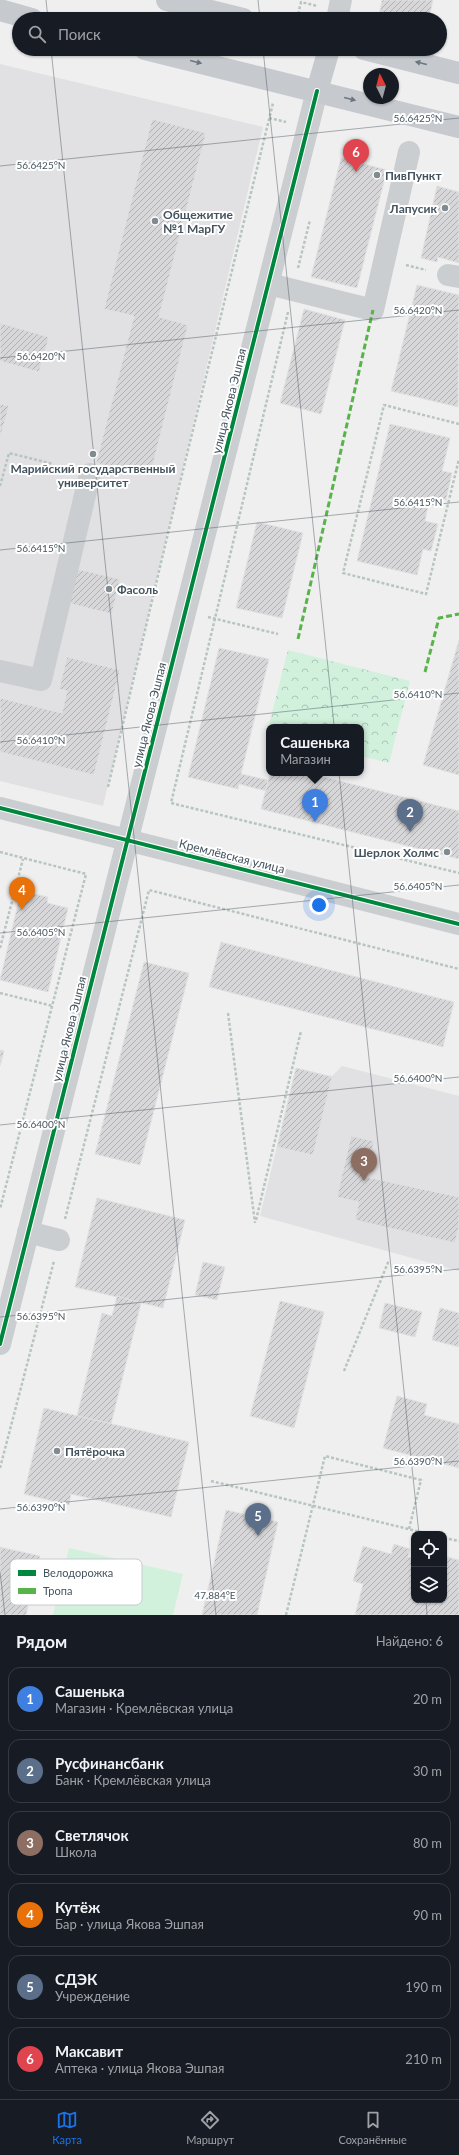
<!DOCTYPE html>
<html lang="ru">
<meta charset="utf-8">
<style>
:root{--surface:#171b24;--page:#242831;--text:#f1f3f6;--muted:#9ea1a6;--line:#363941;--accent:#1a73e8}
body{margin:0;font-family:Lato,sans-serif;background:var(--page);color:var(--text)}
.controls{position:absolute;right:12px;bottom:12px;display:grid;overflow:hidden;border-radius:8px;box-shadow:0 1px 3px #0004}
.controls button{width:36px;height:36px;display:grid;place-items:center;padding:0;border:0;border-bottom:1px solid var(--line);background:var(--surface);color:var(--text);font:20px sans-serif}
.compass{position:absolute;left:363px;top:68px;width:36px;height:36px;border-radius:50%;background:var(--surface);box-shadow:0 1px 3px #0004;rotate:354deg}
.you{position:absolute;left:319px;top:905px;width:14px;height:14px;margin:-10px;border:3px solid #fff;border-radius:50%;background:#1a73e8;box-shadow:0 0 0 6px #1a73e833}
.badge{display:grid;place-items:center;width:26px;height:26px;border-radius:50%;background:var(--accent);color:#fff;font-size:13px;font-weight:700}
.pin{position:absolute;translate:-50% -33px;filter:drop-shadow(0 1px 2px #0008)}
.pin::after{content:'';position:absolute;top:21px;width:14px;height:12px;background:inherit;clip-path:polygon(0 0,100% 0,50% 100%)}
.popup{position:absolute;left:266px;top:724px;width:98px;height:52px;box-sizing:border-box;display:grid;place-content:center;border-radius:8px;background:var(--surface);filter:drop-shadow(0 1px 3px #0005);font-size:13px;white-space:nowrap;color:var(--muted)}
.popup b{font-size:15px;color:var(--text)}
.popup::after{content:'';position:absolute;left:50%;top:100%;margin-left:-8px;border:8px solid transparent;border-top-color:var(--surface)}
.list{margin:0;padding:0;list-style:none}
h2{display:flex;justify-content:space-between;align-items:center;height:52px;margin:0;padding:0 16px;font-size:17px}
h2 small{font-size:13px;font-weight:400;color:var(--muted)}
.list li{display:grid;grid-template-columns:26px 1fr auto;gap:12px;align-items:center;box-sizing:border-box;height:64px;margin:0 8px 8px;padding:0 8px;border:1px solid var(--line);border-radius:12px}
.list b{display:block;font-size:15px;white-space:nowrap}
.list p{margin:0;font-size:13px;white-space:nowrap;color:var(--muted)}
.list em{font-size:13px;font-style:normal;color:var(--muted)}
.icon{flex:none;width:22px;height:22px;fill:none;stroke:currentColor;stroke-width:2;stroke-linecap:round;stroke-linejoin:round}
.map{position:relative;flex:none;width:459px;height:1615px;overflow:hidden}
.search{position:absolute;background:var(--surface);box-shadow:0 1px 3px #0004;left:12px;right:12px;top:12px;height:44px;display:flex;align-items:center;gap:10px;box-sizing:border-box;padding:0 14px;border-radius:22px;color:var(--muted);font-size:15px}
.sheet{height:484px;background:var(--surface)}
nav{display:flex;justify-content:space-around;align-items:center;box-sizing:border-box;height:56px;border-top:1px solid var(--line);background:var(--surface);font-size:11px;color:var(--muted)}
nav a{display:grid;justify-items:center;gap:2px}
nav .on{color:var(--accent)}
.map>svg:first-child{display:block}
.education{fill:#e1e0e2}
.grass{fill:#d1f1dc}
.forest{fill:url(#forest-crowns)}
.building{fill:url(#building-hatch);stroke:#e1e1e2}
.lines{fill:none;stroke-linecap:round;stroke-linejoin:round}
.path{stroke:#b7c5c0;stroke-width:2.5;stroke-dasharray:3 2;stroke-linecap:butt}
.minor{stroke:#cbced0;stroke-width:22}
.major{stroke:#c6cace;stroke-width:22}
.quiet{stroke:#57b448;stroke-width:3;stroke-dasharray:6 3;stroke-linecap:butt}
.cycleway-casing{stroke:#fff;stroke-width:6}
.cycleway{stroke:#00873e;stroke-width:4}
.oneway{fill:#6b7780}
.ticks{fill:none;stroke:#44535e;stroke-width:1;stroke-opacity:0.45}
.poi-dot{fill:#808a91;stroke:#fff;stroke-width:1.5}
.labels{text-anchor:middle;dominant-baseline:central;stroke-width:4;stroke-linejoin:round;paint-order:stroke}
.poi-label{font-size:12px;font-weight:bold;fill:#44535e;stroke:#fff;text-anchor:start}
.street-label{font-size:12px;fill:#44535e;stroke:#fff}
.key{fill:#fff;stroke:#c7cbcf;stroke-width:1}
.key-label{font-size:11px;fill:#44535e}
.ticks-label{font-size:10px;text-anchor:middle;fill:#44535e;stroke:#fff;stroke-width:4;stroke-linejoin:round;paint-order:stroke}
</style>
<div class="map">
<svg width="459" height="1615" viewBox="0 0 459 1615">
<defs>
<pattern id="forest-crowns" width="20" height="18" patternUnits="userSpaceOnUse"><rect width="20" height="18" fill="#d1f1dc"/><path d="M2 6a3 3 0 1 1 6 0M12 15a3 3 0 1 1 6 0" fill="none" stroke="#abc6b6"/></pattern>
<pattern id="building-hatch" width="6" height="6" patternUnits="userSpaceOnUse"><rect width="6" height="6" fill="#d7d7d9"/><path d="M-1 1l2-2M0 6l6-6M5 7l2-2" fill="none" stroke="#b0b1b3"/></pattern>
</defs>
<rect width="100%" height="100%" fill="#f0efef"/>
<g class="education">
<polygon points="0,64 263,127 103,806 0,781"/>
<polygon points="342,1066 459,1096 459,1271 260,1216 296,1068 332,1076"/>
</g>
<polygon class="grass" points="69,1548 183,1574 173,1615 53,1615"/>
<polygon class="forest" points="288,650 410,681 389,763 361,756 361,727 269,727 269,733 267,732"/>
<g class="building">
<polygon points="382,0 433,0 429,19 395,19 379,15"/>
<polygon points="152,119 206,133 159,317 188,325 150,476 96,463 134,316 104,309"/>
<polygon points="341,158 387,170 357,288 311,277"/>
<polygon points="437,186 459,192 459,263 438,257 437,262 421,258"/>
<polygon points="417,285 459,295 458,407 391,391"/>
<polygon points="304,309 345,320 321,414 280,403"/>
<polygon points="0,323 49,337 39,372 0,361"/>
<polygon points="0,404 9,406 0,438"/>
<polygon points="390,424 450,438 442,471 452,473 446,500 430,496 425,521 438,524 431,551 423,549 417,575 357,561"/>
<polygon points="257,522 303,533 282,618 236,608"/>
<polygon points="72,568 120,579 112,614 64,602"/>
<polygon points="459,640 459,775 423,765"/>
<polygon points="219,648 269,659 241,774 268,780 266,791 239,784 238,789 188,777"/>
<polygon points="67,657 120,670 94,775 0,752 0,698 62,713 67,691 59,689"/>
<polygon points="270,773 308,773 459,811 459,859 261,809"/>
<polygon points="21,891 48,897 47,903 68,908 48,992 0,980"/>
<polygon points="221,942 454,1002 443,1047 209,987"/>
<polygon points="144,962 189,973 140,1165 95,1154"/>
<polygon points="0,1050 4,1051 0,1066"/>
<polygon points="296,1068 332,1077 313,1155 277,1147"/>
<polygon points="351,1136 374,1141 366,1177 459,1197 459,1226 455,1243 355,1220 359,1202 337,1197"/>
<polygon points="97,1198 185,1220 163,1308 75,1287"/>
<polygon points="203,1262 225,1267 217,1300 195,1295"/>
<polygon points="117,1296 141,1303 111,1424 77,1416 102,1313 112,1316"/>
<polygon points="280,1301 324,1312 294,1428 250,1416"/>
<polygon points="385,1303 422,1312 415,1337 379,1328"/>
<polygon points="440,1308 459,1313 459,1347 432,1340"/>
<polygon points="397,1396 427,1404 424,1415 459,1424 459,1468 383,1448"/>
<polygon points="44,1408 189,1442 171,1517 71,1494 69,1505 24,1494"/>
<polygon points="226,1510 278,1522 257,1615 202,1615"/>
<polygon points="394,1544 410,1549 408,1557 414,1559 414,1600 444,1600 444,1556 459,1560 459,1615 355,1615 363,1584 353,1581 363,1546 391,1554"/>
<polygon points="0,1547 40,1556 26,1615 0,1615"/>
</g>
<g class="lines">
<g class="path">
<polyline points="297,19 301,2 317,6"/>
<polyline points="269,118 286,122"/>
<polyline points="406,265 426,270"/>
<polyline points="298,268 310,220"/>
<polyline points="288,312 171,803 459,873"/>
<polyline points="459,424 384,405 343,573 426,594 459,459"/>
<polyline points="0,486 9,453 53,464"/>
<polyline points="208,617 278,634"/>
<polyline points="108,787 177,495 273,103"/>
<polyline points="0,852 86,874 0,1209"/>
<polyline points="0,948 23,859"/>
<polyline points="0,993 53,1006"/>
<polyline points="228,1013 255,1223"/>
<polyline points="65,1219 149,890 459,969"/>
<polyline points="256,1220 301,1031"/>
<polyline points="344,1371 389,1260"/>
<polyline points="0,1468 54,1261"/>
<polyline points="211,1481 429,1534"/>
<polyline points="444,1538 459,1541"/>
<polyline points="286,1615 325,1456 421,1480 409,1529"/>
</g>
<g class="minor">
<polyline points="337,19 341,0"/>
<polyline points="448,275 459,277"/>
<polyline points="269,284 373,310 409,152"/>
<polyline points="0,671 41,680 90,474"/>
<polyline points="0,808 459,924"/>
<polyline points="28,1232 59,1240"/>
<polyline points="0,1344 317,91"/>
</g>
<g class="major">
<polyline points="167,0 243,19"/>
<polyline points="0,10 32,19"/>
<polyline points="145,49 459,127"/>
<polyline points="364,49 459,73"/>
<polyline points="317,91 329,49"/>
</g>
<g class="quiet">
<polyline points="298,639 373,310"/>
<polyline points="425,672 439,618 459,614"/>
</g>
<g class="cycleway-casing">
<g id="cycleway">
<polyline points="0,808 459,924"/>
<polyline points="0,1344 317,91"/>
</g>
</g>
<use href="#cycleway" class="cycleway"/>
</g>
<defs><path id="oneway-solid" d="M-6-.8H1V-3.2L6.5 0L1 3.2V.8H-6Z"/></defs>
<g class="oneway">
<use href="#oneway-solid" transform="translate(196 62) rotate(14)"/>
<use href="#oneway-solid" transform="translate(421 63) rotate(-166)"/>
<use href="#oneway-solid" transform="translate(350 99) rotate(14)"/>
</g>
<path class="ticks" d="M46 0 48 19M258 0 260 19M51 49 216 1615M263 49 419 1534M0 166 459 118M0 358 459 310M0 550 459 502M0 742 459 693M0 933 459 885M0 1125 459 1077M0 1317 459 1269M0 1509 459 1461M0 1572 5 1615M426 1600 427 1615"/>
<g class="poi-dot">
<circle cx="377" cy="175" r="4"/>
<circle cx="445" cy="208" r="4"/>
<circle cx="155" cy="221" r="4"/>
<circle cx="93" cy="454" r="4"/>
<circle cx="109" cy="589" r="4"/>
<circle cx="447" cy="852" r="4"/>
<circle cx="57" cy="1451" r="4"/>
</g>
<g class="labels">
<g class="poi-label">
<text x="385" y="175">ПивПункт</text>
<text x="437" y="208" text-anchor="end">Лапусик</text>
<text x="163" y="214">Общежитие<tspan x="163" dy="14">№1 МарГУ</tspan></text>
<text x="93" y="468" text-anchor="middle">Марийский государственный<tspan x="93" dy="14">университет</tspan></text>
<text x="117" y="589">Фасоль</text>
<text x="439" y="852" text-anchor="end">Шерлок Холмс</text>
<text x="65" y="1451">Пятёрочка</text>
</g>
<g class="street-label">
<text transform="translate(229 401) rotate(-76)">улица Якова Эшпая</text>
<text transform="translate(149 715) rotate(-76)">улица Якова Эшпая</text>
<text transform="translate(232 856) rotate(14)">Кремлёвская улица</text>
<text transform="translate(69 1029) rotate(-76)">улица Якова Эшпая</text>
</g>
</g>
<rect x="10" y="1559" width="132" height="46" rx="6" class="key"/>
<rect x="18" y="1570" width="18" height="6" fill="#00873e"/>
<rect x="18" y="1588" width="18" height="6" fill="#57b448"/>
<g class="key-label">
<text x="43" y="1577">Велодорожка</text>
<text x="43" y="1595">Тропа</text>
</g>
<g class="ticks-label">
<text x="418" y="122">56.6425°N</text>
<text x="41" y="169">56.6425°N</text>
<text x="418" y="314">56.6420°N</text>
<text x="41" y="360">56.6420°N</text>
<text x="418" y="506">56.6415°N</text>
<text x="41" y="552">56.6415°N</text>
<text x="418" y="698">56.6410°N</text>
<text x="41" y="744">56.6410°N</text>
<text x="418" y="890">56.6405°N</text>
<text x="41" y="936">56.6405°N</text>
<text x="418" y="1082">56.6400°N</text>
<text x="41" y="1128">56.6400°N</text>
<text x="418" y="1273">56.6395°N</text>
<text x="41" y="1320">56.6395°N</text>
<text x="418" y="1465">56.6390°N</text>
<text x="41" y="1511">56.6390°N</text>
<text x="215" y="1599">47.884°E</text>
</g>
</svg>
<div class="controls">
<button><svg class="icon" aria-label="locate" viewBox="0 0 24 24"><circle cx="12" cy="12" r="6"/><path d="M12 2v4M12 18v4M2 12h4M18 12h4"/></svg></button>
<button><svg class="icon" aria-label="layers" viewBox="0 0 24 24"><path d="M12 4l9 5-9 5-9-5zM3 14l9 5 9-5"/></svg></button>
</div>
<svg class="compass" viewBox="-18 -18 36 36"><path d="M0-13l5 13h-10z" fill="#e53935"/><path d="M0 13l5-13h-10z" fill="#9ea1a6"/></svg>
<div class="you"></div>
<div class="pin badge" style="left:315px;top:822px;background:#3f7fe0">1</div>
<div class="popup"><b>Сашенька</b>Магазин</div>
<div class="pin badge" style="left:410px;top:832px;background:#5c6f8a">2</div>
<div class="pin badge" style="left:364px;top:1181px;background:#8d6e63">3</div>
<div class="pin badge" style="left:22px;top:910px;background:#e8710a">4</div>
<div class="pin badge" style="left:258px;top:1536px;background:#5c6f8a">5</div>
<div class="pin badge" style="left:356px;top:172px;background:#e0444e">6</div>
<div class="search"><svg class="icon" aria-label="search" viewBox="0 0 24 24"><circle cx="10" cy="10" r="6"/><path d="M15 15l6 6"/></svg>Поиск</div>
</div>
<section class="sheet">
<h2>Рядом<small>Найдено: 6</small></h2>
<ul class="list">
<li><span class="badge" style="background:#3f7fe0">1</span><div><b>Сашенька</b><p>Магазин · Кремлёвская улица</p></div><em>20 m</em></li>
<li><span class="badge" style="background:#5c6f8a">2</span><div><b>Русфинансбанк</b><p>Банк · Кремлёвская улица</p></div><em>30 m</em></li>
<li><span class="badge" style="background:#8d6e63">3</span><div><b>Светлячок</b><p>Школа</p></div><em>80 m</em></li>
<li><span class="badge" style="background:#e8710a">4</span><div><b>Кутёж</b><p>Бар · улица Якова Эшпая</p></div><em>90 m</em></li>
<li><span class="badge" style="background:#5c6f8a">5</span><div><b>СДЭК</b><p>Учреждение</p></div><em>190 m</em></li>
<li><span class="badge" style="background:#e0444e">6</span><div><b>Максавит</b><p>Аптека · улица Якова Эшпая</p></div><em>210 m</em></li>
</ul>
</section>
<nav>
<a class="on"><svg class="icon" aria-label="map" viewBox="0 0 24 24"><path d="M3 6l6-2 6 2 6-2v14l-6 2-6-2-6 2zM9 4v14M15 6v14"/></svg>Карта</a>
<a><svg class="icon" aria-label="directions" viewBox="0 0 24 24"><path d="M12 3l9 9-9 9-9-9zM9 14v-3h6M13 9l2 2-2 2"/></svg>Маршрут</a>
<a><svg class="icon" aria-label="saved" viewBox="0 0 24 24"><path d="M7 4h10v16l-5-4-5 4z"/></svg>Сохранённые</a>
</nav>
